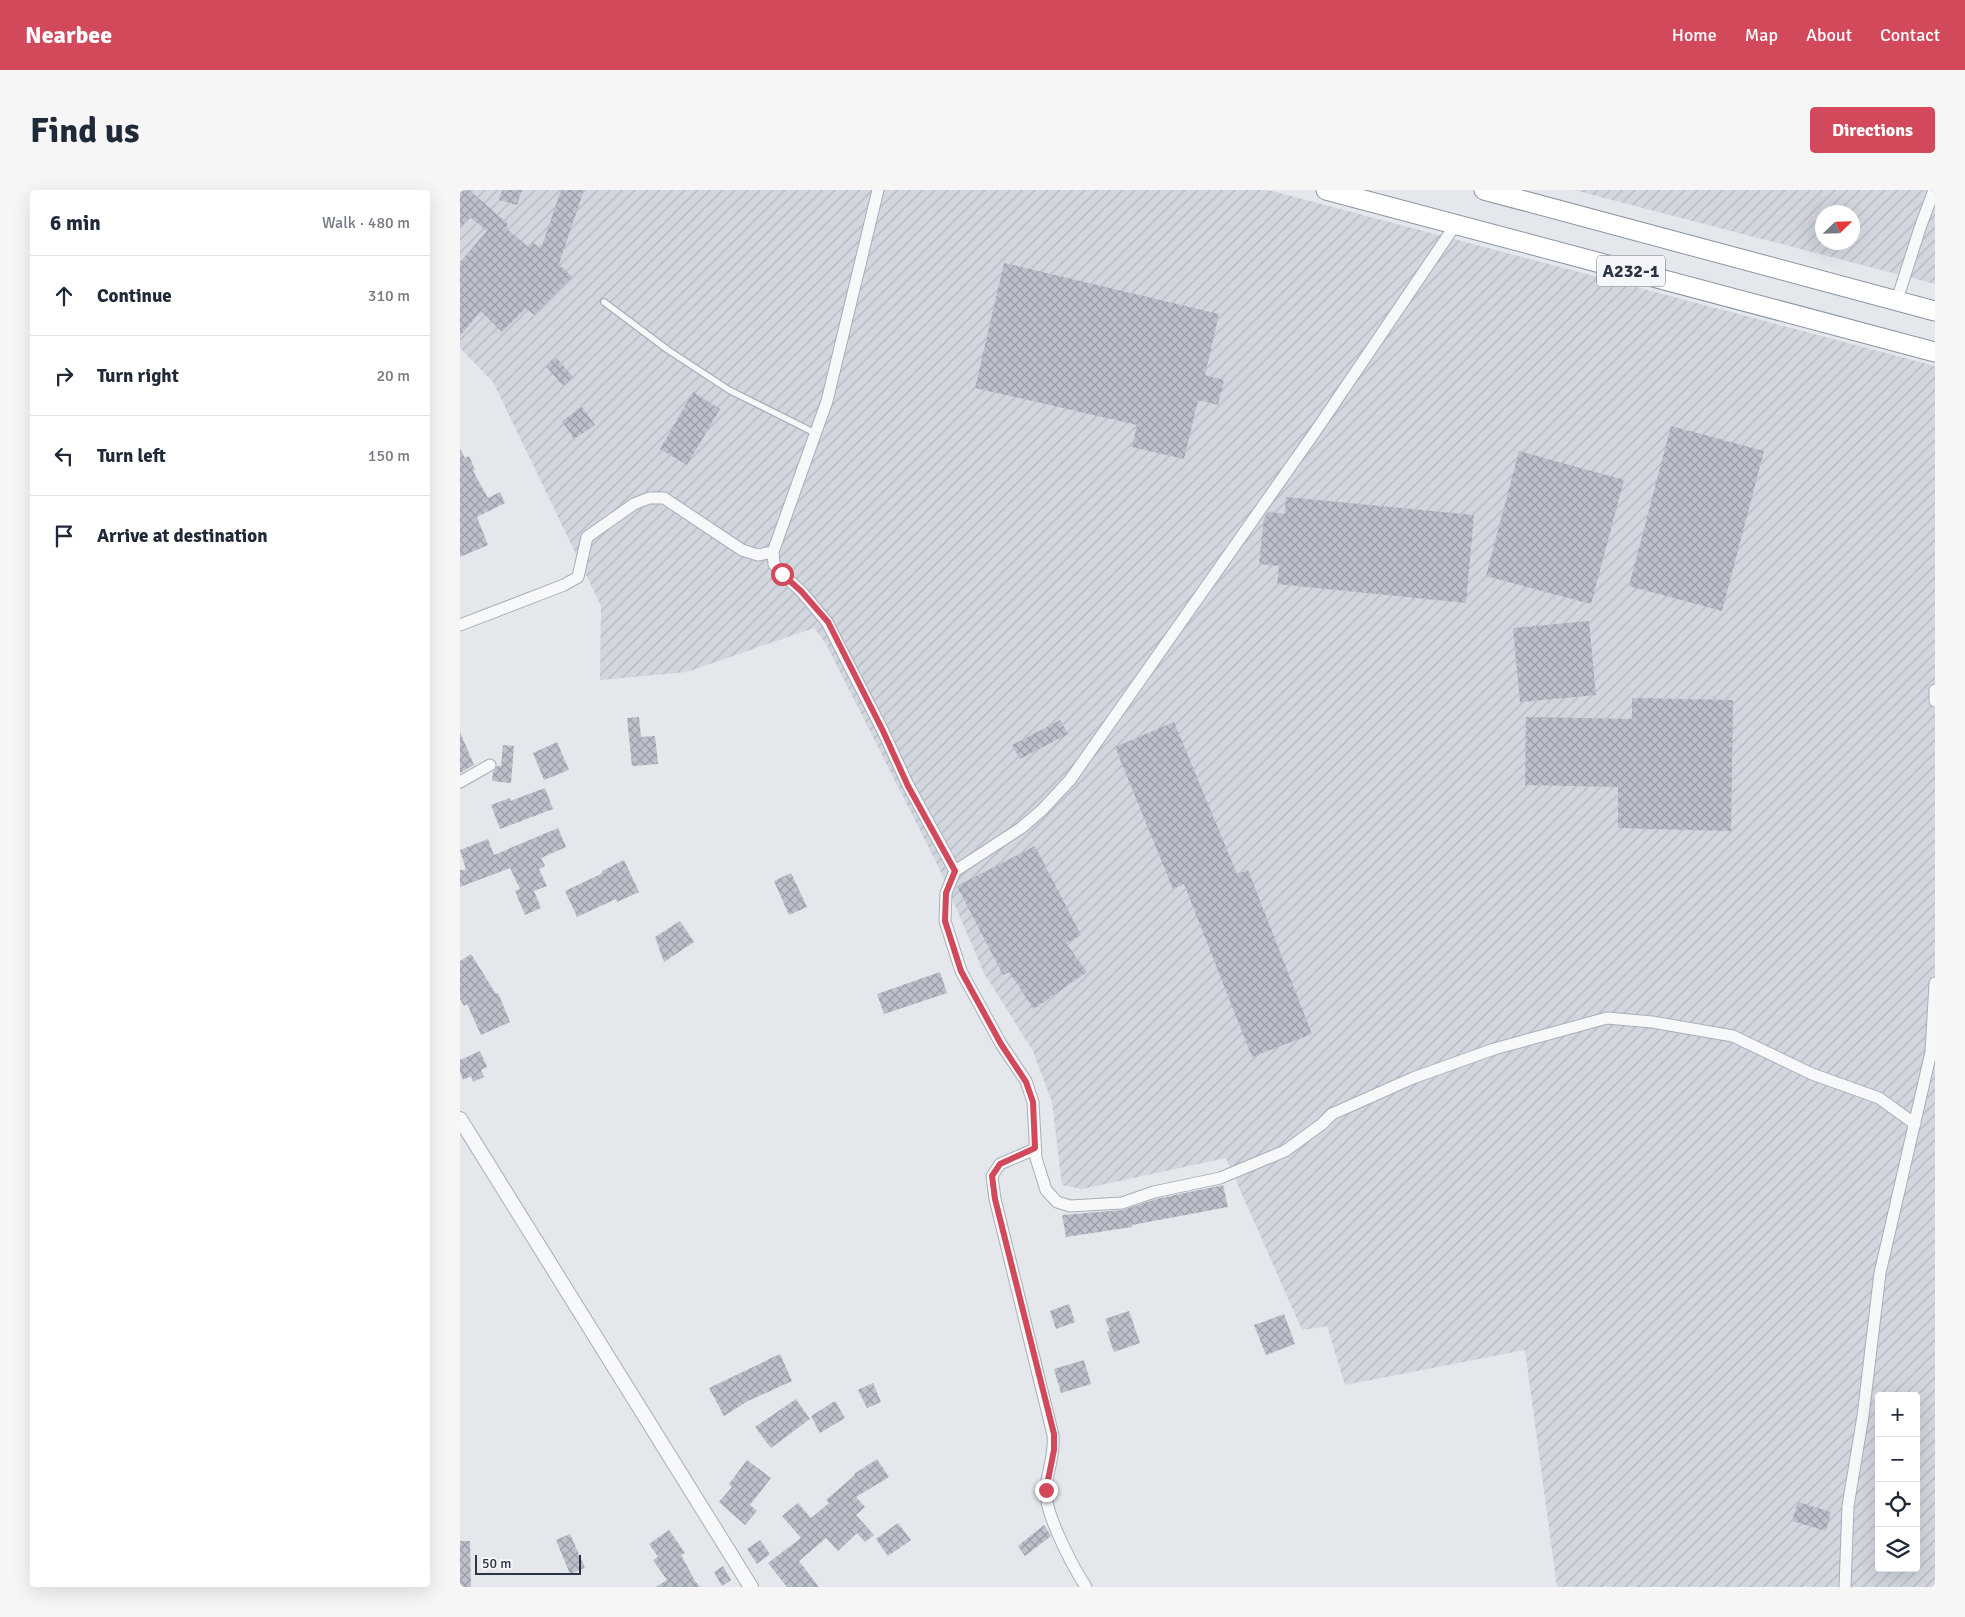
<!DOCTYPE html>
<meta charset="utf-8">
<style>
:root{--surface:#fff;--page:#f6f6f7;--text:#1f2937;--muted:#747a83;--line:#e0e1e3;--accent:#d1495b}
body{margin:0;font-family:Signika,sans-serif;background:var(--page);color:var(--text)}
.controls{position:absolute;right:15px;bottom:15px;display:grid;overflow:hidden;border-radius:5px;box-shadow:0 5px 20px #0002}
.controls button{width:45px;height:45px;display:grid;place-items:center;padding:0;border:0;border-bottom:1px solid var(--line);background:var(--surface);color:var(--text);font:25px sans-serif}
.compass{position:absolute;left:1355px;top:15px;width:45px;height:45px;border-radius:50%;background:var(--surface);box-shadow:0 5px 20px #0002;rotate:67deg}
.scale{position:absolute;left:15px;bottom:12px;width:106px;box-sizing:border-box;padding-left:5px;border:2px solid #2b3445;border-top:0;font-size:14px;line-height:18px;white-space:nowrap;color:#2b3445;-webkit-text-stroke:4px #f4f6f9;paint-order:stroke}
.stop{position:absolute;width:15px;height:15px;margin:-11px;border:4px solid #d1495b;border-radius:50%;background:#fff}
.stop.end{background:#d1495b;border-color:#fff;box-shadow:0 1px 5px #0008}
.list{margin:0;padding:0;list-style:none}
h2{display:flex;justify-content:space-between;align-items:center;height:65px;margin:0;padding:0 20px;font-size:21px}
h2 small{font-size:16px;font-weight:400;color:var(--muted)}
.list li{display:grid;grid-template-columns:32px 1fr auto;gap:15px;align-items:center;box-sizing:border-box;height:80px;padding:0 20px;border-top:1px solid var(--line)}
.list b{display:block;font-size:19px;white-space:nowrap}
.list em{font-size:16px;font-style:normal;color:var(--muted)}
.icon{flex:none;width:28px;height:28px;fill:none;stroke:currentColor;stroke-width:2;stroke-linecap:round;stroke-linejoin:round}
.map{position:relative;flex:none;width:1475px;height:1397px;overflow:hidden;border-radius:5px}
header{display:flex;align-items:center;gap:30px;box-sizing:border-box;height:70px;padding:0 25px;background:var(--accent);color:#fff}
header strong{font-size:24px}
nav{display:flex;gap:28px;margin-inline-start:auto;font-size:18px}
.intro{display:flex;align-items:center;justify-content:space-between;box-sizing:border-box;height:120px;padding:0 30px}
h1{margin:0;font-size:35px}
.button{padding:12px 22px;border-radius:5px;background:var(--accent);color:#fff;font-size:18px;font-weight:700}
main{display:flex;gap:30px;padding:0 30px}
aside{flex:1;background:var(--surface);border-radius:5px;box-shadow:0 5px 20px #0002}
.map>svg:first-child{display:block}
.industrial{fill:url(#industrial-furrows);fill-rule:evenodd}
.building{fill:url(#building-cross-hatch)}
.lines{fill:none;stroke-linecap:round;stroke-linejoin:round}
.service-casing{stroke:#a9aeb7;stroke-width:8}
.minor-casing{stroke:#a9aeb7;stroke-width:13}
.tertiary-casing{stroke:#a9aeb7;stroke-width:16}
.trunk-casing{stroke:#8b94a3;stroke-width:21}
.service{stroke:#f7f8fa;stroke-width:5.5}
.minor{stroke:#f7f8fa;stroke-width:11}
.tertiary{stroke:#f7f8fa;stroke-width:14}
.trunk{stroke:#fff;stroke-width:19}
.route{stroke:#d1495b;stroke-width:6}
.labels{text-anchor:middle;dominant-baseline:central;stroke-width:5;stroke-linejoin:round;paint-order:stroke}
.shield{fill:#f4f6f9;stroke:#676e7b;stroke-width:1}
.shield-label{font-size:18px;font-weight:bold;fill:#2b3445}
</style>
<header>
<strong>Nearbee</strong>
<nav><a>Home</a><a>Map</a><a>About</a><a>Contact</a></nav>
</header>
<div class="intro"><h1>Find us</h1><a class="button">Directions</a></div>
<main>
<aside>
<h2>6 min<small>Walk · 480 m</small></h2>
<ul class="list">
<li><svg class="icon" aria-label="ahead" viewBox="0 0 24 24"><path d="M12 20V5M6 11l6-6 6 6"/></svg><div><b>Continue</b></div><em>310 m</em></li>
<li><svg class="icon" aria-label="right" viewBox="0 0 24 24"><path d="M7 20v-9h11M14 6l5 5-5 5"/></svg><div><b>Turn right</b></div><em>20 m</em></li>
<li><svg class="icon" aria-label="left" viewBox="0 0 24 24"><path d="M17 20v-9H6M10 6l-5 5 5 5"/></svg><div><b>Turn left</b></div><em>150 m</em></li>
<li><svg class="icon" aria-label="arrive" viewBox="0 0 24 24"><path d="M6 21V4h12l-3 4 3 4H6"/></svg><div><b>Arrive at destination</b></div></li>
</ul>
</aside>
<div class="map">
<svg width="1475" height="1397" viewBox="0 0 1475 1397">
<defs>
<pattern id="industrial-furrows" width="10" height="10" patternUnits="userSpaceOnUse" patternTransform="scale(1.25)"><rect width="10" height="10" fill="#d2d6de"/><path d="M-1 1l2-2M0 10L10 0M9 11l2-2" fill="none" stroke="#b4b8c0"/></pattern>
<pattern id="building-cross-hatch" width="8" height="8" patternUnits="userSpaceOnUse" patternTransform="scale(1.25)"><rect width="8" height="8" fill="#bbc0ca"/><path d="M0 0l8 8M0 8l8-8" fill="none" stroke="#989da6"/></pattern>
</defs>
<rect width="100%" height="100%" fill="#e4e7ec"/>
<g class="industrial">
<path d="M0 0H808L1475 176V1397H1097L1065 1160 885 1195 867 1136 842 1140 766 968 622 999 602 995 592 912 573 861 524 783 479 678 366 454 354 438 227 482 140 490 141 416 33 192 0 158ZM1419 1206H1456V1378H1419Z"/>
<path d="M1114 0H1475V94ZM1362 22H1392V52H1362Z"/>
</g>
<g class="building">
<polygon points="0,0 9,0 48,34 46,38 68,57 72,52 81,59 101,0 124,0 99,74 112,87 74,125 66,118 42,142 21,121 0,146 0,72 27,41 10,27 0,39"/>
<polygon points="42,0 62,0 57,15 39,10"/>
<polygon points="544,73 759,124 745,185 764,190 758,215 738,210 724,269 672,257 677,235 515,198"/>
<polygon points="96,167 113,187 103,196 86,176"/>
<polygon points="233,202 260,219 227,275 200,259"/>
<polygon points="122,217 135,235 114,249 102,231"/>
<polygon points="1211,236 1304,261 1262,421 1169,396"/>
<polygon points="0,259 5,268 9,266 15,280 13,281 28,308 40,302 45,313 17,327 28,355 0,367"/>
<polygon points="1059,261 1164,290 1131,414 1026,386"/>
<polygon points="826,307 1014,325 1006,413 817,394 819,376 799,374 804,328 808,322 825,324"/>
<polygon points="1129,431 1136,505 1060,512 1053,438"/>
<polygon points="1172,508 1273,510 1271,641 1158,638 1158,597 1065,595 1066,527 1172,529"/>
<polygon points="179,527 181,547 195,546 198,574 172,576 167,528"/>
<polygon points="600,530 608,544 560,569 552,555"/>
<polygon points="714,532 777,684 788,680 852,844 792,867 724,694 713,699 655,557"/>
<polygon points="0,542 14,575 0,583"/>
<polygon points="97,552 109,580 84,590 73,563"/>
<polygon points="43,555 54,556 51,593 32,591 33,582 37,576 41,576"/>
<polygon points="85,598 93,619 40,639 31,615 50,608 50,611"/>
<polygon points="98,638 106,657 81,668 85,676 79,679 87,696 74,701 81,718 65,725 55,701 60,699 50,678 0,697 0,680 6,680 0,660 28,649 34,665"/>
<polygon points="575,656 621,745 606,753 627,782 574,819 549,782 543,785 497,696"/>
<polygon points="164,670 179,702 157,712 156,709 117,727 105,701 143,683 142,681"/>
<polygon points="331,683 347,717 329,725 314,691"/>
<polygon points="220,731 234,752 204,772 195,747"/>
<polygon points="11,764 36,804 38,803 50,832 21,845 7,814 4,816 0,809 0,771"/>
<polygon points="480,782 487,803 424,824 417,804"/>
<polygon points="20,861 27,877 21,880 24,887 13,892 11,886 3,890 0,882 0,870"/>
<polygon points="763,995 768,1017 672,1035 672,1037 606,1047 602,1025 663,1020 696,1009"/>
<polygon points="609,1114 615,1132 596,1139 590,1121"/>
<polygon points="669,1121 680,1153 654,1162 647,1142 650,1141 645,1129"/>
<polygon points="824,1124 835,1154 806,1165 794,1135"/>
<polygon points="320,1164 332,1191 288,1211 264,1226 249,1198"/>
<polygon points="624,1170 631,1194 601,1203 594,1179"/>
<polygon points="413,1193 421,1212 407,1218 398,1200"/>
<polygon points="336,1209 350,1229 311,1258 295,1237"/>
<polygon points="375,1211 385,1228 360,1243 351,1226"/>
<polygon points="417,1269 429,1287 396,1307 405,1317 396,1325 414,1345 405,1352 397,1343 378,1361 366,1348 339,1371 359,1397 327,1397 308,1373 341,1348 322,1326 338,1313 351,1328 369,1313 366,1310 395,1285 394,1284"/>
<polygon points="287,1270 311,1288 290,1315 297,1321 285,1335 259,1312 272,1297 269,1294"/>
<polygon points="1338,1312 1371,1322 1366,1341 1332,1331"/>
<polygon points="438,1333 451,1350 428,1366 416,1349"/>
<polygon points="584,1335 591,1346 565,1366 558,1356"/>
<polygon points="209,1340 225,1363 221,1365 235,1391 240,1397 196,1397 207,1390 193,1370 198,1367 189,1354"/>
<polygon points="110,1344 125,1378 110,1384 96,1350"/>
<polygon points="300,1350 310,1364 297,1374 287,1359"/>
<polygon points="0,1351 10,1351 11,1397 0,1397"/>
<polygon points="263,1376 271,1390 262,1396 254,1382"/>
</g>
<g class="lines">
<g class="service-casing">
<polyline id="service" points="144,112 208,160 269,200 355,243"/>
</g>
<g class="minor-casing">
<g id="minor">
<polyline points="418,0 367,211 313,362 314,374 322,384 341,401 367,432 423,541 448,595 495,681"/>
<polyline points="996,34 857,239 610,590 582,620 561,638 495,681 486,703 485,731 501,781 541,854 566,891 573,912 576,968 586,1000 597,1012 610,1016 662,1013 694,1002 760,988 825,961 862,934 872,924 953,888 1034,859 1147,828 1192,832 1273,846 1352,884 1419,908 1455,934"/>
<polyline points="1437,110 1460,38 1474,0"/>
<polyline points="0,435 104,395 118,387 127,347 174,314 189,308 204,308 282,360 298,365 313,362"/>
<polyline points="1475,500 1475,511"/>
<polyline points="0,592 30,575"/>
<path d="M575 959 540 974 532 986 535 1009 593 1245C595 1265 588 1278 586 1298 583 1321 613 1377 626 1397"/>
<polyline points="1385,1397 1388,1316 1403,1226 1420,1083 1471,862 1475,793"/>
</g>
</g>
<g class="tertiary-casing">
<polyline id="tertiary" points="0,929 291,1397"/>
</g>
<g class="trunk-casing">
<g id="trunk">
<polyline points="866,0 1475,162"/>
<polyline points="1024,0 1475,121"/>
</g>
</g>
<use href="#service" class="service"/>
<use href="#minor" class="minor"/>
<use href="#tertiary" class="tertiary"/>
<use href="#trunk" class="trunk"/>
</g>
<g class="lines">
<polyline class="route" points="322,384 341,401 368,432 423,541 448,596 495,681 486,703 485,731 501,781 541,854 566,892 573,912 575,958 540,974 532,986 535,1009 594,1244 594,1260 586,1300"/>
</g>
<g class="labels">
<rect class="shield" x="1137" y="65.5" width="68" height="31" rx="4"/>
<g class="shield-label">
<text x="1171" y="81">A232-1</text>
</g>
</g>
</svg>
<div class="controls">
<button>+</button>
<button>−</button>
<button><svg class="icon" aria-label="locate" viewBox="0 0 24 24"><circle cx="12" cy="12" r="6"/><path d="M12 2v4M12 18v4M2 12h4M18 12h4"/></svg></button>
<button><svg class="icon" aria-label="layers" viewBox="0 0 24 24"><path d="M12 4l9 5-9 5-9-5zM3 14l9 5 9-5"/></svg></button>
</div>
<svg class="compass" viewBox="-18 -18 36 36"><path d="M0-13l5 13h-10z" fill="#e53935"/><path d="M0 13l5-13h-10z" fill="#747a83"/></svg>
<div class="scale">50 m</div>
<div class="stop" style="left:322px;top:384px"></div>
<div class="stop end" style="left:586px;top:1300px"></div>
</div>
</main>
